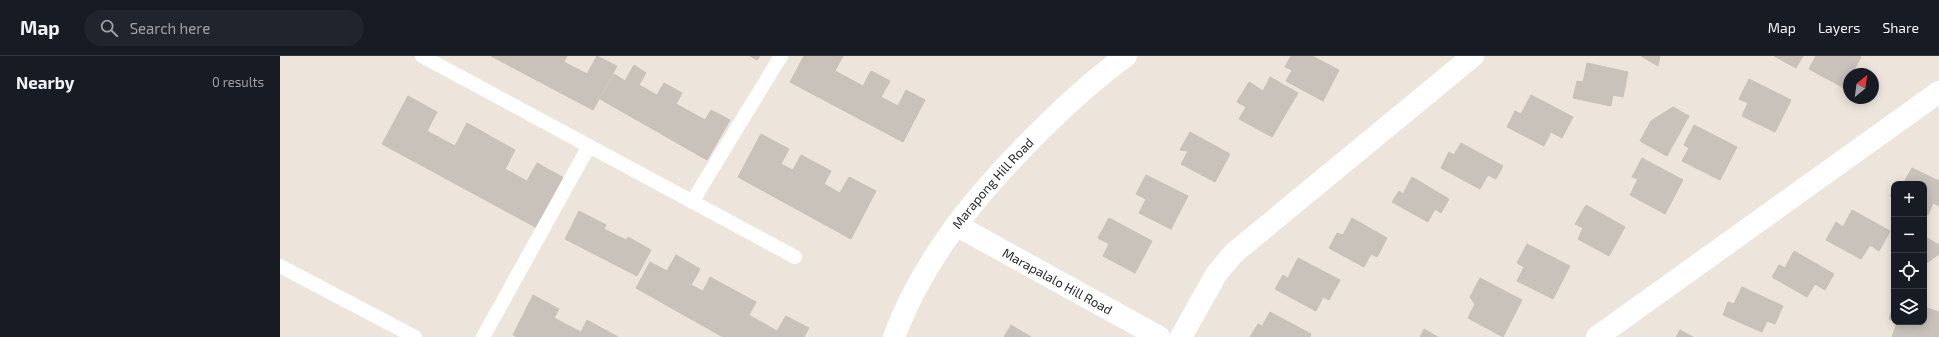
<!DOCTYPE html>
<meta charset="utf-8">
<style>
:root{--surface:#171b24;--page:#20242c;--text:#f1f3f6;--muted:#9ea1a6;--line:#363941}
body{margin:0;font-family:"Exo 2",sans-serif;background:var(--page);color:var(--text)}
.controls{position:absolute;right:12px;bottom:12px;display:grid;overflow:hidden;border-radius:8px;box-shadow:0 2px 10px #0003}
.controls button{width:36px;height:36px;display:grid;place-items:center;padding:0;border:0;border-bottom:1px solid var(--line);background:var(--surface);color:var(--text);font:20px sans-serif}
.compass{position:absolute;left:1563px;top:12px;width:36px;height:36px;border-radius:50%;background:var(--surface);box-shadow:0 2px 10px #0003;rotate:29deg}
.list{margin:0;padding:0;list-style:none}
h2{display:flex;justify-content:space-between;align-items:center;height:52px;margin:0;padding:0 16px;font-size:17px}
h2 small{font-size:13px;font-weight:400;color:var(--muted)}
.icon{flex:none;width:22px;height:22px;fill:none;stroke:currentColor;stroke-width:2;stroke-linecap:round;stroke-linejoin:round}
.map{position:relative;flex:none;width:1659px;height:281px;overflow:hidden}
header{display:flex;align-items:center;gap:24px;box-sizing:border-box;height:56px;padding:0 20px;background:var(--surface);border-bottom:1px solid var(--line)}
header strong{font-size:19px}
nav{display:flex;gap:22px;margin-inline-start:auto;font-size:14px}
.search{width:280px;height:36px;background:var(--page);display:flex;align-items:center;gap:10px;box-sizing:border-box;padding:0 14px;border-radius:22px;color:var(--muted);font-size:15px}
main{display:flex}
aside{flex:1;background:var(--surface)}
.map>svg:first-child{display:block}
.building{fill:#c8c2bb;stroke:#c8c1b5}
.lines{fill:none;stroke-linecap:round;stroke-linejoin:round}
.lane{stroke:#fff;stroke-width:14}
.street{stroke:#fff;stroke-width:22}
.labels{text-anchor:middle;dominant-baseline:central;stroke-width:3;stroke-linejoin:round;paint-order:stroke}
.street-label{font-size:13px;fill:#2a2a2a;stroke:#fff}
</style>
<header>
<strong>Map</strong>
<div class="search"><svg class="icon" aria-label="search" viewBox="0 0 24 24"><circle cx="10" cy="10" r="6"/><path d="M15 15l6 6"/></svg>Search here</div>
<nav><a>Map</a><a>Layers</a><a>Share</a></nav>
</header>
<main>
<aside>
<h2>Nearby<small>0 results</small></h2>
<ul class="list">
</ul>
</aside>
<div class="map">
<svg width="1659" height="281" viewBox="0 0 1659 281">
<rect width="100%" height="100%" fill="#ede5dc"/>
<g class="building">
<polygon points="211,0 287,0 284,6 307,18 317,0 337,10 313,54"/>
<polygon points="470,0 480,0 477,4"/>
<polygon points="524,0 563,0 555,15 583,30 591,15 610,25 601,41 618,50 626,34 645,44 623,86 510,26"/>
<polygon points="1011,0 1032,0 1059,14 1043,45 1006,25 1012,14 1005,11"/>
<polygon points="1361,0 1380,0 1378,10"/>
<polygon points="1494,0 1523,0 1516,12"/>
<polygon points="1536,0 1580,0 1581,1 1572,18 1569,18 1569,23 1564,32 1529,13"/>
<polygon points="1307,7 1348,16 1343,41 1333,39 1331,50 1293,42 1297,25 1303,26"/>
<polygon points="354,9 366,17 359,29 377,39 384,27 402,37 396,48 425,64 431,54 450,64 427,104 320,43 334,18 345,25"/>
<polygon points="990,21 1018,37 992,81 959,63 966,51 957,46 969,26 983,35"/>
<polygon points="1469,23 1511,44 1495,76 1462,60 1468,47 1459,43"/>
<polygon points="1251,39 1293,61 1282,82 1271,76 1264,90 1227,71 1235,55 1241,58"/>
<polygon points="128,40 157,56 147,75 175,90 187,67 235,94 225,113 247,125 257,107 284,122 257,172 102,88"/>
<polygon points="1393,51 1409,60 1387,100 1360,85 1371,65"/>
<polygon points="1414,69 1457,91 1440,124 1402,105 1409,92 1404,89"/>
<polygon points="910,76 950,98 935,126 901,108 908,95 900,94"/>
<polygon points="481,78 509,93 501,108 513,114 521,99 551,115 544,128 560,137 569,121 596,135 571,183 458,121"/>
<polygon points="1181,87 1223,110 1216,123 1208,119 1200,133 1161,112 1169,96 1174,99"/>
<polygon points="1362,102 1403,124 1385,158 1350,139 1358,123 1352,121"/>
<polygon points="1632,112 1659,125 1659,150 1653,147 1648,159 1644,157 1644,128 1623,128"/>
<polygon points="866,119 908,140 891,173 859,157 866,143 856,138"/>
<polygon points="1132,121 1169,143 1161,157 1155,153 1148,166 1112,146 1119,135 1123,138"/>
<polygon points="1614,132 1614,142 1610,140"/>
<polygon points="1306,149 1345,171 1329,200 1298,183 1303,172 1295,168"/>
<polygon points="1572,154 1610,175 1599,195 1590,189 1581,203 1546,184 1556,166 1563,171"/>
<polygon points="299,155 326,169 324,173 346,184 348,181 371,194 357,220 285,183"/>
<polygon points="829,162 872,185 855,217 823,200 829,188 818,182"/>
<polygon points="1072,162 1107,182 1097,201 1091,198 1084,211 1049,192 1057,177 1063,179"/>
<polygon points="1644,180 1659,189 1659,198 1644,209"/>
<polygon points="1247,188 1290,210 1273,243 1237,225 1244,211 1237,207"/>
<polygon points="1514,195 1554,218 1545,234 1535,228 1527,241 1492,221 1499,209 1505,212"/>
<polygon points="396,199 420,213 411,229 423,235 430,221 476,246 469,259 497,275 506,260 529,272 524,281 443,281 356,232 370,206 387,215"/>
<polygon points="1018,202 1060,224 1049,244 1043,241 1036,255 995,233 1003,219 1008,222"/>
<polygon points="1200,222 1242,244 1223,281 1188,262 1195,248 1190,241"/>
<polygon points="1462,231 1503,250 1495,268 1487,265 1482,276 1443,259 1448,246 1454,248"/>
<polygon points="253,239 279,253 274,262 301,276 307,264 338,281 237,281 233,279"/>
<polygon points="1614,248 1614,265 1609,263"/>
<polygon points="1644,251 1659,256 1659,281 1612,281 1617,267 1616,266 1644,266"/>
<polygon points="990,256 1031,278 1030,281 970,281 978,268 982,270"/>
<polygon points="731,269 751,281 724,281"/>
<polygon points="1144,273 1158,281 1140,281"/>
<polygon points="1400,274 1413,281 1396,281"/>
</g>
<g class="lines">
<g class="lane">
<polyline points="142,0 515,201"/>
<polyline points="412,146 501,0"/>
<polyline points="0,210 135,281"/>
<polyline points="203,281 309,90"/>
</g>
<g class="street">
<path id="s1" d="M676 169 879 281"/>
<path id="s2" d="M614 281C644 200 701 133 762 73 788 47 816 22 846 0"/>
<polyline points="901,281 937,217 954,197 1193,0"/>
<polyline points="1317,281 1659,36"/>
</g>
</g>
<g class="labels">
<g class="street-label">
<text stroke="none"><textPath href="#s2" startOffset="184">Marapong Hill Road</textPath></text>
<text stroke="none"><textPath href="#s1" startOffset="116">Marapalalo Hill Road</textPath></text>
</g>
</g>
</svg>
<div class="controls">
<button>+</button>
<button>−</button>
<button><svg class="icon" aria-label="locate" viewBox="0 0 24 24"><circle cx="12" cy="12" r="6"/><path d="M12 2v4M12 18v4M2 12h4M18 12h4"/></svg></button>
<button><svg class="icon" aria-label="layers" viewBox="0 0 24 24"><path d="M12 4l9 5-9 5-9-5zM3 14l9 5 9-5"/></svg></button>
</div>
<svg class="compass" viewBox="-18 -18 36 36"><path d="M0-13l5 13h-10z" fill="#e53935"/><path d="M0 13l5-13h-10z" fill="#9ea1a6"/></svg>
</div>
</main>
